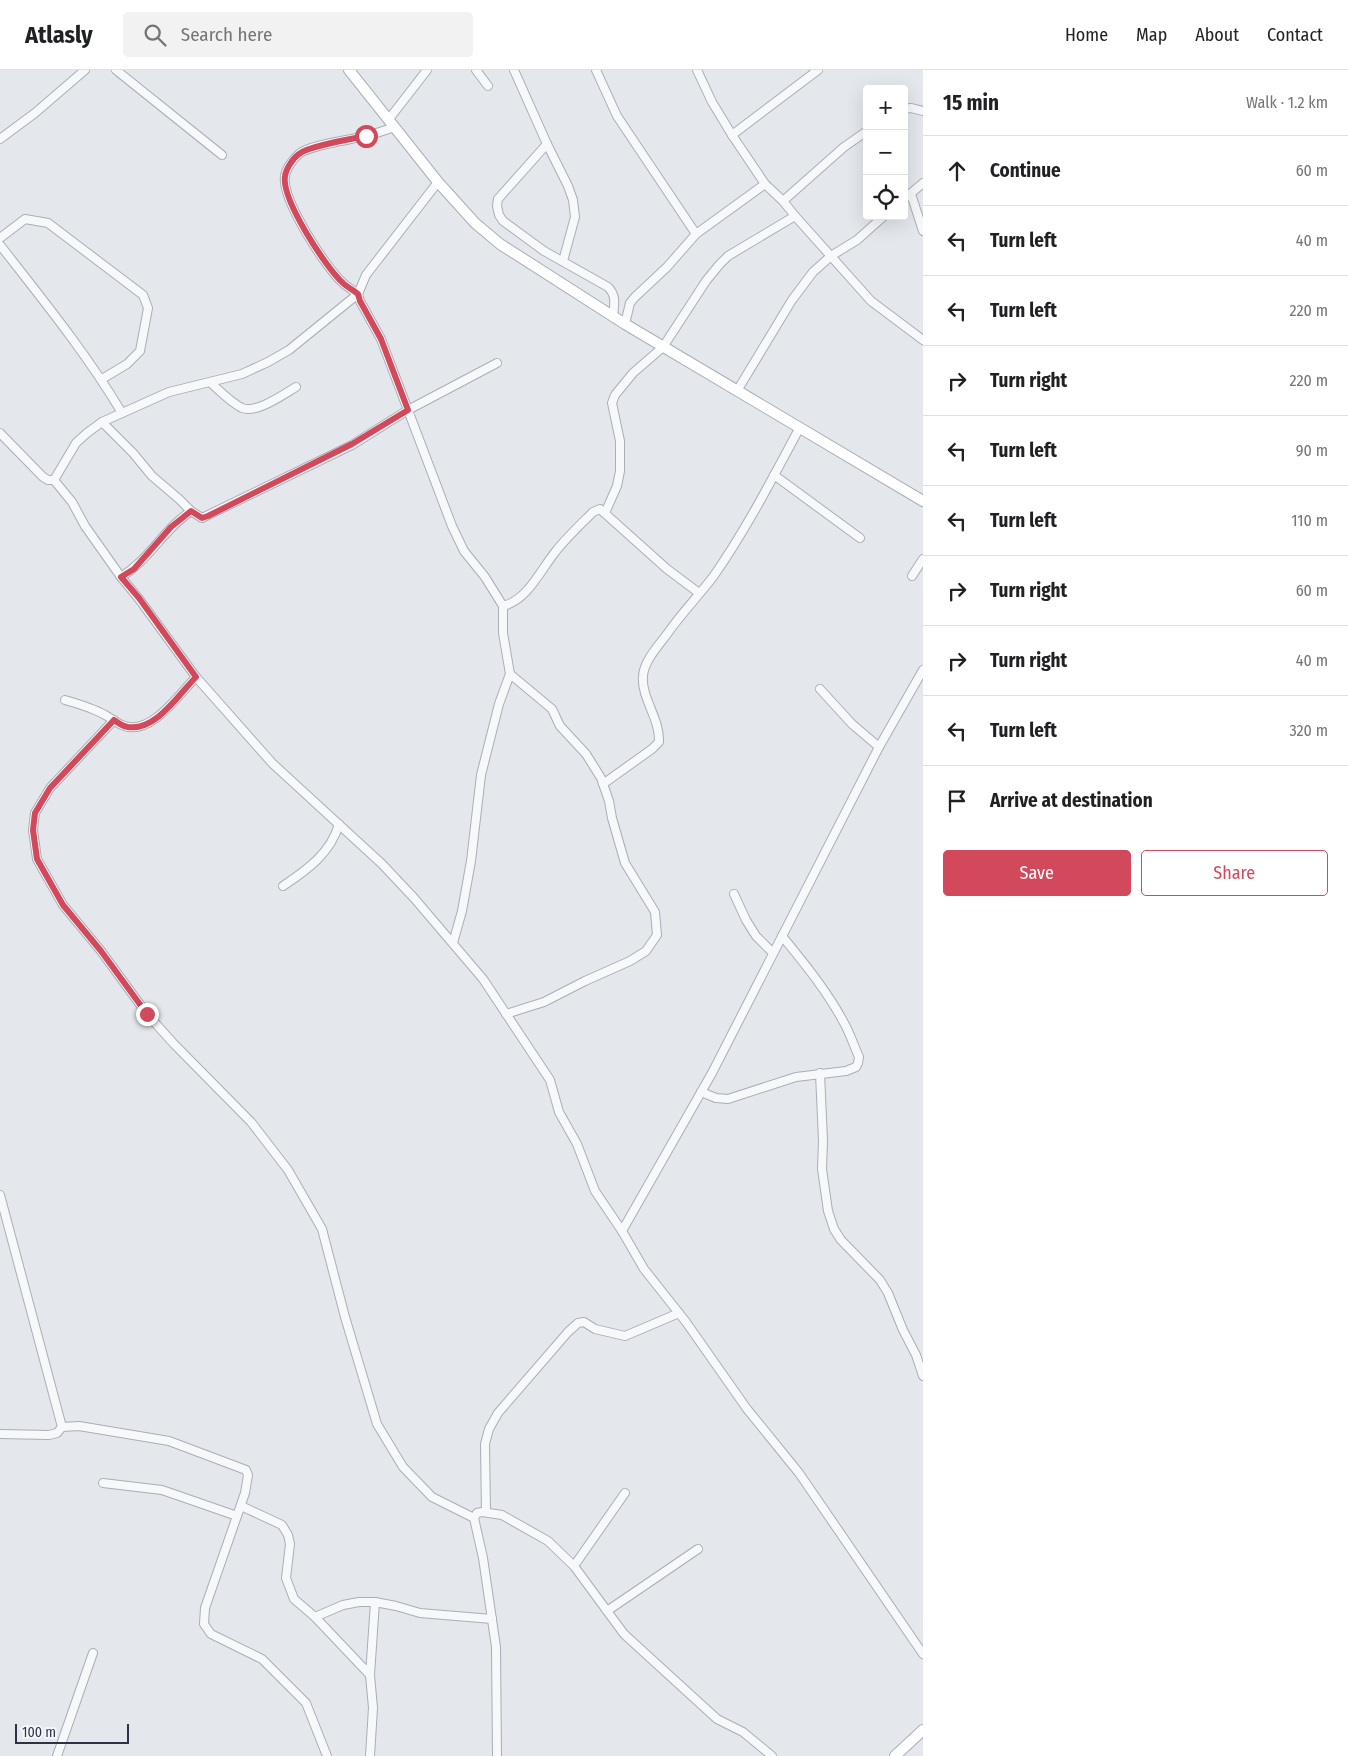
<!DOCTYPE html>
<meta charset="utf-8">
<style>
:root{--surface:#fff;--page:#f2f2f2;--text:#202124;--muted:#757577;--line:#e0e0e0;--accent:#d1495b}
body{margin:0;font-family:"Fira Sans Condensed",sans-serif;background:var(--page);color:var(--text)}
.controls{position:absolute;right:15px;top:15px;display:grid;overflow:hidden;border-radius:5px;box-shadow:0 5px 20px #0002}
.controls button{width:45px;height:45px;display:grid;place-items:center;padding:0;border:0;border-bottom:1px solid var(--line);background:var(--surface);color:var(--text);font:25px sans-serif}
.scale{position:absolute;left:15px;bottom:12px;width:114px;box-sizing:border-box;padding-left:5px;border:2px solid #2b3445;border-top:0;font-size:14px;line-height:18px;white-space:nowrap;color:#2b3445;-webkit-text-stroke:4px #f4f6f9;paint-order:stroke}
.stop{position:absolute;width:15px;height:15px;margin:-11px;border:4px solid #d1495b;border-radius:50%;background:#fff}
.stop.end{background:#d1495b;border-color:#fff;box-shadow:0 1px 5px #0008}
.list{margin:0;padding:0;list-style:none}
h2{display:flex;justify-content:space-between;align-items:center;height:65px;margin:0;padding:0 20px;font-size:21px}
h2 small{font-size:16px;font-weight:400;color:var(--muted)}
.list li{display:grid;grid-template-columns:32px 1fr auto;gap:15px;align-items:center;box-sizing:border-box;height:70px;padding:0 20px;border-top:1px solid var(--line)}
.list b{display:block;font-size:19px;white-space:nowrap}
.list em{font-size:16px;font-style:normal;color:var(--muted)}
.actions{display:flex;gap:10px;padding:15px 20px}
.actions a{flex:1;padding:11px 0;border:1px solid var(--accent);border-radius:5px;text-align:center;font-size:18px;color:var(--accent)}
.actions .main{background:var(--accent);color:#fff}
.icon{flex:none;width:28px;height:28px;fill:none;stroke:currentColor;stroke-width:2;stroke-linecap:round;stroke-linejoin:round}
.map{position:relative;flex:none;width:923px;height:1686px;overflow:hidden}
header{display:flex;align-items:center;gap:30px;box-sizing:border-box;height:70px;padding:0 25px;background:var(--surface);border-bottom:1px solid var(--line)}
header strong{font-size:24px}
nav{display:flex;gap:28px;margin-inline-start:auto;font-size:18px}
.search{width:350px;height:45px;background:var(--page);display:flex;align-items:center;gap:12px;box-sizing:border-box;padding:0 18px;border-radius:5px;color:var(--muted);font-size:19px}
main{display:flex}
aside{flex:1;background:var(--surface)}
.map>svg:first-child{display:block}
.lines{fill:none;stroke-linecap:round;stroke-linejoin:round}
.street-casing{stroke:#a9aeb7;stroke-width:10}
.secondary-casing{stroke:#a9aeb7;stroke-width:12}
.street{stroke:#f7f8fa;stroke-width:8}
.secondary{stroke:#fff;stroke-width:10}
.route{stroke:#d1495b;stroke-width:6}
</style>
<header>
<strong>Atlasly</strong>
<div class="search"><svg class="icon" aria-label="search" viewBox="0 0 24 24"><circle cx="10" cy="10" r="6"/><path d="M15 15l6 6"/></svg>Search here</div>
<nav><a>Home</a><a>Map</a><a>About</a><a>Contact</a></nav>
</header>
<main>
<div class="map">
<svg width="923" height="1686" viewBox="0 0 923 1686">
<rect width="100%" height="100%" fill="#e4e7ec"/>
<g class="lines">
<g class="street-casing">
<g id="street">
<polyline points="116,0 222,85"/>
<polyline points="476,0 488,16"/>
<polyline points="514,0 547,74 568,116 573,130 575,147 563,191"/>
<polyline points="596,0 617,46 696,164"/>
<polyline points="697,0 712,32 732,65 765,114 783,131 795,146 871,231 923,270"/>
<polyline points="904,39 911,38 923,41"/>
<polyline points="389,49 427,0"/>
<polyline points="732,65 818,0"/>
<polyline points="0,69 35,43 85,0"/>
<path d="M547 74 498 129 497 136 499 145 503 151 544 181 608 217C617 226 614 235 613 247"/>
<polyline points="438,112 366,205 358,224 360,231 381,269 452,456 464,481 485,507 503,536 503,563 510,604 552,639 560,656 586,684 601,708 609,731 612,748 625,793 655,842 657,865 646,881 630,891 585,911 544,932 506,944"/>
<polyline points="911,124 923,161"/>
<polyline points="904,129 923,113"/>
<polyline points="783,131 844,77 867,61"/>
<polyline points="0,168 25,149 48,153 143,225 148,238 140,281 127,294 102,309"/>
<path d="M0 175C43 230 86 283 122 343"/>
<path d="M358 224C353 220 347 217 343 213 326 198 281 129 285 106 286 99 293 89 299 84 308 75 351 70 365 66 375 64 385 60 395 57"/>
<polyline points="625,254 630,233 635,227 667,197 696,164 765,114"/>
<path d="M211 313C220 321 230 332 242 338 256 344 284 324 296 317"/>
<polyline points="737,321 792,230 813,202 831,186 857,170 884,146"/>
<polyline points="102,352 133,383 152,406 179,429 191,441 202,448 352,375 408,340 497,293"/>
<polyline points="0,363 43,407 48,410 54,410 72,432 85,456 121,507 139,529 196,607 272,693 382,794 414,828 483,909 550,1010 559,1042 577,1074 595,1121 622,1161 644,1199 686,1252 747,1339 799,1403 923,1584"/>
<polyline points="774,405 860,468"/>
<polyline points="54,410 76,373 87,363 102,352 169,322 242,304 268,292 289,280 358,224"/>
<polyline points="605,443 617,416 620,401 620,371 612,333 615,325 633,303 663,277 706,211 719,195 728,186 795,146"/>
<polyline points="912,506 923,489"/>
<path d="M121 507C150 489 163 460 191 441"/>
<path d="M503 536C528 530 541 499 556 481 567 467 581 454 593 442L600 439 667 499 699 523"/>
<polyline points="820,619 852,654 879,677"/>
<path d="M65 630C79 634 93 638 105 645 111 648 116 653 122 655 150 668 180 623 196 607"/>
<polyline points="114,650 50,718 35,743 33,760 37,789 63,835 101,881 147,944 174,974 251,1052 288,1100 322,1159 345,1247 377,1354 403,1397 432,1427 474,1448"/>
<path d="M603 714 652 679 659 672C660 648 641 628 643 606 644 590 661 573 670 560 683 542 699 525 713 507 746 460 772 409 799 359"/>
<path d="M283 816C307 800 331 783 339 754"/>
<polyline points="734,824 746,850 756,866 773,883"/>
<polyline points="453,873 462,841 471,791 481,705 499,634 510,604"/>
<polyline points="820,1003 823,1071 822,1099 828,1141 834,1159 841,1170 880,1210 888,1223 903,1260 916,1285 923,1306"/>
<path d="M701 1022 716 1028 728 1029 796 1007 846 1001 856 997 858 993 859 987C854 976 850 963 843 951 827 921 804 893 782 866"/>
<polyline points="0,1125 62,1357"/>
<polyline points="622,1161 712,1003 879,677 923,600"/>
<polyline points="0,1364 49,1365 57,1363 62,1357 79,1356 169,1371 246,1400 248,1405 245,1423 205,1538 204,1554 211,1564 262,1589 306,1633 327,1686"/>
<polyline points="103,1413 162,1420 237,1446"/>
<polyline points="241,1436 282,1455 288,1465 290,1474 286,1508 294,1529 315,1547 343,1535 359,1532 375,1532 396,1536 420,1543 492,1549"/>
<polyline points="486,1442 485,1374 489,1359 498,1343 568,1262 578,1253 584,1252 595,1259 625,1266 679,1243"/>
<polyline points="574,1496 625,1423"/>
<polyline points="607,1541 698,1479"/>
<polyline points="315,1547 370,1605"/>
<polyline points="57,1686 93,1583"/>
<polyline points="370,1686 373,1638 370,1605 375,1532"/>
<polyline points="497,1686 496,1577 483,1488 474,1448 477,1443 482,1442 502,1445 548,1471 574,1496 624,1564 717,1649 743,1662 772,1686"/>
</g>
</g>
<g class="secondary-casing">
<g id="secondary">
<polyline points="349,0 438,112 475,153 500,174 625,254 923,431"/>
<polyline points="895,1686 923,1660"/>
</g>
</g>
<use href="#street" class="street"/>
<use href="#secondary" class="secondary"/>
</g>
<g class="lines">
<path class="route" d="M147 944 101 881 63 835 37 789 33 760 35 743 50 718 114 650C118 653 122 656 128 657 156 661 179 624 196 607L139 528 121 507 134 499 171 457 191 441 202 448 208 446 352 374 408 340 381 269 360 231 358 224C353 220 347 217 343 213 326 198 281 129 285 106 286 99 293 88 299 84 308 76 352 69 366 66"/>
</g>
</svg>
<div class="controls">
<button>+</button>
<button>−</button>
<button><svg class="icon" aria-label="locate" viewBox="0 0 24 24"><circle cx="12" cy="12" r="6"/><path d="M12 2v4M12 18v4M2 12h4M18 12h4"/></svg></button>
</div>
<div class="scale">100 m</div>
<div class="stop" style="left:366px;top:66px"></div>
<div class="stop end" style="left:147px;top:944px"></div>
</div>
<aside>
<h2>15 min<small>Walk · 1.2 km</small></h2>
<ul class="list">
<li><svg class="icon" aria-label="ahead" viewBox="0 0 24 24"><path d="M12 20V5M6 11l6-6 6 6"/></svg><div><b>Continue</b></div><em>60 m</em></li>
<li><svg class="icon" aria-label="left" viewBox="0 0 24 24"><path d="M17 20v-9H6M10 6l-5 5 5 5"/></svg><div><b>Turn left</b></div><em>40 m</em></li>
<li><svg class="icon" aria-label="left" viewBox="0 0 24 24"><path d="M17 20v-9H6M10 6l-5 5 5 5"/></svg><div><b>Turn left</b></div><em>220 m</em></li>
<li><svg class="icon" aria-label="right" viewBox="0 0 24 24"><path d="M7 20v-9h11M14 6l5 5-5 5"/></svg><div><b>Turn right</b></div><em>220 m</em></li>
<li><svg class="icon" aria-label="left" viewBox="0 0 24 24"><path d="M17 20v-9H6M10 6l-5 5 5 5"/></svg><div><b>Turn left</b></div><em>90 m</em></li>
<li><svg class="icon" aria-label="left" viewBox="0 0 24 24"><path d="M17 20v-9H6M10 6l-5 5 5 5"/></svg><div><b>Turn left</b></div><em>110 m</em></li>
<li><svg class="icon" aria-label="right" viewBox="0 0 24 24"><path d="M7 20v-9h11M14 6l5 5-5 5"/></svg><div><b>Turn right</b></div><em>60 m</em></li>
<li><svg class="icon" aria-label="right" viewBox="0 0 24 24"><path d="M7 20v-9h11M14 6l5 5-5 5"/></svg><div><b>Turn right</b></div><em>40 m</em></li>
<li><svg class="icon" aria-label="left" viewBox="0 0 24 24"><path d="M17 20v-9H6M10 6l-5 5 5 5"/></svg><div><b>Turn left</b></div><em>320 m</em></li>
<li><svg class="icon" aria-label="arrive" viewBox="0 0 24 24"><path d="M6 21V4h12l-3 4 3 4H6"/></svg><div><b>Arrive at destination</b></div></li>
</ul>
<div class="actions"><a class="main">Save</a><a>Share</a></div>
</aside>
</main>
